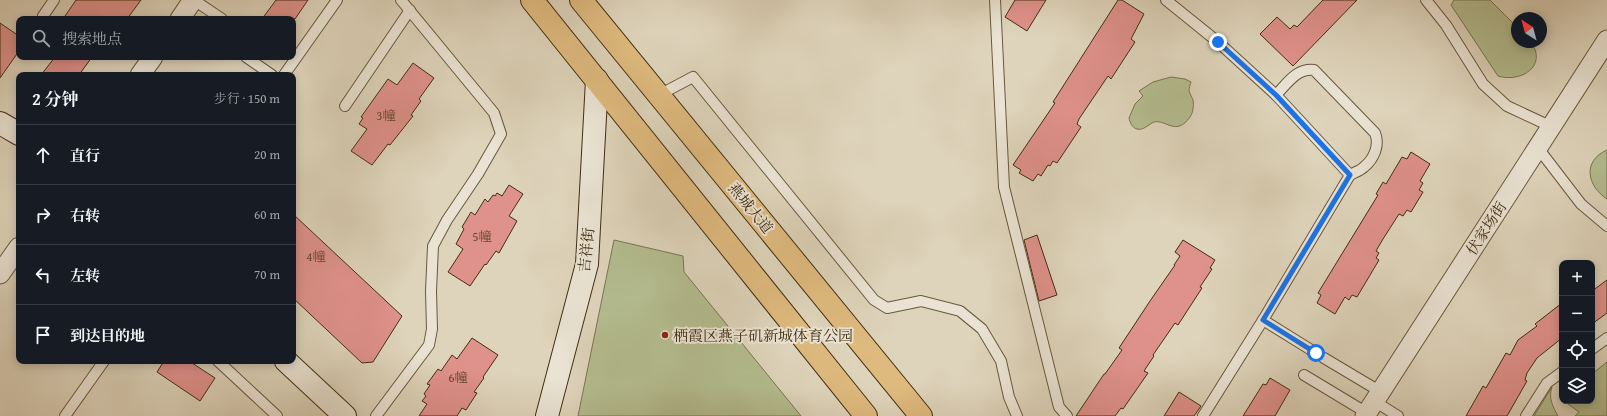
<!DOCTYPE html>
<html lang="zh">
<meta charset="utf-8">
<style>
:root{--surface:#171b24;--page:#242831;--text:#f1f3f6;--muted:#9ea1a6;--line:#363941}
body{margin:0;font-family:"Gentium Book Plus","Noto Serif SC",serif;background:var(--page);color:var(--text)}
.controls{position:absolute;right:12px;bottom:12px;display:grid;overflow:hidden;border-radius:8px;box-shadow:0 2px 10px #0003}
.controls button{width:36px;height:36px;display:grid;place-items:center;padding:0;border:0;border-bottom:1px solid var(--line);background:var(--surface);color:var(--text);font:20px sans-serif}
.compass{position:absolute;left:1511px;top:12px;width:36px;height:36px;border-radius:50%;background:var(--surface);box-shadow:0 2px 10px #0003;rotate:324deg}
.stop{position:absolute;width:12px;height:12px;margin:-9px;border:3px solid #1a73e8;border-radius:50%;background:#fff}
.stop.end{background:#1a73e8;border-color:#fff;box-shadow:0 1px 4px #0008}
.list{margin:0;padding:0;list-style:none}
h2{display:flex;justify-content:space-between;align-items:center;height:52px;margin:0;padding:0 16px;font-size:17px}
h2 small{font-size:13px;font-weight:400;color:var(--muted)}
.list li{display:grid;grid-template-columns:26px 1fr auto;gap:12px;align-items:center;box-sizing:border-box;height:60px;padding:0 16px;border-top:1px solid var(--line)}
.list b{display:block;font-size:15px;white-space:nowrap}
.list em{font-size:13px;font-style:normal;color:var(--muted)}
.icon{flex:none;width:22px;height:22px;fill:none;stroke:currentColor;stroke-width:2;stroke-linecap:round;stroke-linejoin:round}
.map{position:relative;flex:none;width:1607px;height:416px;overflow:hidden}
.search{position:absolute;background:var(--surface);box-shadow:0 2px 10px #0003;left:16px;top:16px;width:280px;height:44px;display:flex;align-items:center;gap:10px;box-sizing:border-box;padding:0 14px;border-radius:8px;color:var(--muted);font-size:15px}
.panel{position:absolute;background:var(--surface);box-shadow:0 2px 10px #0003;left:16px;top:72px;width:280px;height:292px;border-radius:8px}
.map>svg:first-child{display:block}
.green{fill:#b3bc8f;stroke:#7a7550}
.building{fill:#df918b;stroke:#422e12}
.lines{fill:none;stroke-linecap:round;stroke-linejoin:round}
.lane-casing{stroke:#69583c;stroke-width:12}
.street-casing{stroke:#69583c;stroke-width:21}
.secondary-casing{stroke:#422e12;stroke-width:24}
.primary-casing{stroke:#422e12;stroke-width:24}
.lane{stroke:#eae3d3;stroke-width:10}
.street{stroke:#eae3d3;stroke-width:19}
.secondary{stroke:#eae3d3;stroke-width:22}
.primary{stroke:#dfba7e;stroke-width:22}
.route{stroke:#1a73e8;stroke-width:5}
.poi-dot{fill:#8f2418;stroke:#eae3d3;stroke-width:1.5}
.labels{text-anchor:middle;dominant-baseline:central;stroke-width:4;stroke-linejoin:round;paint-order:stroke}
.number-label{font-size:13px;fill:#694730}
.street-label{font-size:15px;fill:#422e12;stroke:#eae3d3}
.poi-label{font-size:15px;fill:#422e12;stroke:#eae3d3;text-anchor:start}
</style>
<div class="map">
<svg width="1607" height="416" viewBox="0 0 1607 416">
<rect width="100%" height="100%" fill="#ded4bb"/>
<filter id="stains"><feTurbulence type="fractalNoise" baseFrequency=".005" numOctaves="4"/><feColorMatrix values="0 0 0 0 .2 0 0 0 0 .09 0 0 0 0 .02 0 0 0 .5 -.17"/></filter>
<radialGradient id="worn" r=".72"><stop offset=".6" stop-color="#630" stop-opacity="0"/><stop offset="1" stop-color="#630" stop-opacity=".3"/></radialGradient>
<g class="green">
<path d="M1454 0H1490L1517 27V42H1531C1548 66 1521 83 1498 76L1451 5Z"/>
<path d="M1171 77 1185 79 1191 82C1190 85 1189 88 1189 91 1190 94 1192 97 1193 100 1194 105 1193 113 1190 117 1176 137 1166 119 1154 122 1149 124 1143 131 1137 129 1132 128 1130 122 1129 118L1135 104 1143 96 1139 91 1153 82Z"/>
<path d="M1607 150V199C1587 186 1582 161 1607 150Z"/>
<polygon points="614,240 683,256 684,272 801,416 578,416"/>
<polygon points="1607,362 1607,416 1575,416 1579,412 1564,401 1592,401 1592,374"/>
<path d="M1552 387C1548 398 1553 407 1558 416H1534Z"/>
</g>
<g class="building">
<polygon points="76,0 141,0 127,19 63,19"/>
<polygon points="276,0 308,0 295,19 262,19"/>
<polygon points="1015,0 1046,0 1027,31 1005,17"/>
<polygon points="1118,0 1122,0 1144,14 1131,39 1135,42 1111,79 1108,76 1079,119 1077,124 1081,127 1057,163 1053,161 1050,166 1048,165 1041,176 1038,174 1033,181 1019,173 1021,170 1013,165 1055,103 1053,102"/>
<polygon points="1323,0 1357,0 1293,66 1260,34 1277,17 1290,29 1294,25 1297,27"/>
<polygon points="0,23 19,36 19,51 0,78"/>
<polygon points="55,57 92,57 79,75 41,75"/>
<polygon points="413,63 434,78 419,99 421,101 411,115 413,116 390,145 388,144 372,165 351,151 367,129 359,124 363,118 361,117 388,79 397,85"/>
<polygon points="1411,152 1430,164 1420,181 1423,183 1419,190 1423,192 1411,212 1407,210 1403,216 1399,214 1383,239 1376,251 1379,253 1376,258 1379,260 1357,297 1352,295 1349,300 1345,297 1335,314 1317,303 1321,295 1318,293 1378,195 1376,194 1383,182 1386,184 1402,157 1407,159"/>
<polygon points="509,185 523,194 509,216 517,221 499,253 496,251 486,265 485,264 470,286 448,272 463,249 456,244 464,229 462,227 471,212 475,215 485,199 488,202 493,195 495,196 497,193 502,196"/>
<polygon points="293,214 402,316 373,362 362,363 293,298"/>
<polygon points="1037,235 1057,295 1039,301 1024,240"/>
<polygon points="1183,240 1215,260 1210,268 1212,269 1200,287 1202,288 1178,325 1175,323 1153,355 1154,356 1144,371 1148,373 1123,409 1121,408 1115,416 1076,416 1104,374 1105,374 1122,350 1119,348 1150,301 1175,265 1174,265 1180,256 1175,252"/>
<polygon points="1607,280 1607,313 1592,324 1592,291"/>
<polygon points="1562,303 1562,338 1537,358 1527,373 1525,380 1527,381 1507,416 1466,416 1483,386 1486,388 1506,353 1510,355 1518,340 1537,326 1535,324"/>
<polygon points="472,338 498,355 483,377 484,378 474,392 477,393 466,410 462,408 457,416 419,416 427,404 422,401 426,396 424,394 430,385 427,384 438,369 441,371 452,355 457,359"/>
<polygon points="164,361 189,361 215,378 200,401 157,372"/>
<polygon points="1270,378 1290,390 1275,416 1243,416 1263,384 1266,385"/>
<polygon points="1179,392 1201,406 1194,416 1164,416"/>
</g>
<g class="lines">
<g class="lane-casing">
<g id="lane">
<polyline points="194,0 222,19"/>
<polyline points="995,0 1004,187 1059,407 1067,416"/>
<polyline points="1166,0 1218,42 1276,95 1350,175 1263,320 1316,353"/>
<polyline points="1426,0 1446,25 1483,84 1507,106 1552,127"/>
<polyline points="43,16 54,0"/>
<polyline points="246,57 272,75"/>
<polyline points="284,75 337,0"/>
<polyline points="659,95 693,77 874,300 887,308 921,301 960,311 982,329 1001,361 1009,397 1017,416"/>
<path d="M1276 95C1287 84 1296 68 1314 70L1375 133C1380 145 1374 159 1364 167 1360 171 1355 172 1350 175"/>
<polyline points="345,106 410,10"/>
<polyline points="1538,148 1581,204 1607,226"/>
<polyline points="1592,349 1607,338"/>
<polyline points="1324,358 1381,392"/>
<polyline points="218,361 277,416"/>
<polyline points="1304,375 1367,413"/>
<polyline points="1374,401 1398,416"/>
<polyline points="65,416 104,361"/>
<polyline points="376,416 429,345 432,329 431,291 433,246 447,220 478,174 501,134 494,113 401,0"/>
<polyline points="1203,416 1263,320"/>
<polyline points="1526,416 1547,383 1562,372"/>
</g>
</g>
<g class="street-casing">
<g id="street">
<polyline points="180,19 193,0"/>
<polyline points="140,75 153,57"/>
<polyline points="0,274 19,247"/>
<polyline points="1365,416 1607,40"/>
</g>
</g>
<g class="secondary-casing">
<g id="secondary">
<polyline points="0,123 19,134"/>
<polyline points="286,361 345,416"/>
<polyline points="547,416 587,264 597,80"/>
</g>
</g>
<g class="primary-casing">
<g id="primary">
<polyline points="532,0 866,416"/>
<polyline points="581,0 921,416"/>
</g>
</g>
<use href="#lane" class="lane"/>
<use href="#street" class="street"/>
<use href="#secondary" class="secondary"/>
<use href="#primary" class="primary"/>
</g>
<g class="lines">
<polyline class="route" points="1218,42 1276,95 1350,175 1263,320 1316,353"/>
</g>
<circle class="poi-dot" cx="665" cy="335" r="4"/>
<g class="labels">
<g class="number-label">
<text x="386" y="115">3幢</text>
<text x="482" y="236">5幢</text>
<text x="316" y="256">4幢</text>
<text x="458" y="377">6幢</text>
</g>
<g class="street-label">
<text transform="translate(751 208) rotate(51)">燕城大道</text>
<text transform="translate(1486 228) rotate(-57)">伏家场街</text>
<text transform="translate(586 250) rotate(-84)">吉祥街</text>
</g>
<g class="poi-label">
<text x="673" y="335">栖霞区燕子矶新城体育公园</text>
</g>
</g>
<rect width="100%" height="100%" filter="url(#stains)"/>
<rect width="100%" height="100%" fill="url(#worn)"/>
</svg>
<div class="controls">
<button>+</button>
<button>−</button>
<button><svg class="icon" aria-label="locate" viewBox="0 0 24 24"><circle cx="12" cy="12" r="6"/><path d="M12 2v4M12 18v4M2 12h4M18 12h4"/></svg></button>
<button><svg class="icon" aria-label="layers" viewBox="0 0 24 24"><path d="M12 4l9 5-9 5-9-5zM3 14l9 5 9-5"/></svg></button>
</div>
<svg class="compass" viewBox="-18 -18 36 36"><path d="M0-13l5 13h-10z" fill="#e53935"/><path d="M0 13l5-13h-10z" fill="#9ea1a6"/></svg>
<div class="stop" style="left:1316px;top:353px"></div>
<div class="stop end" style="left:1218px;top:42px"></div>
<div class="search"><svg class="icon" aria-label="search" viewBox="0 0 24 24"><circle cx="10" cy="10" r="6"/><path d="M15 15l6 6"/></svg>搜索地点</div>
<section class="panel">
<h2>2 分钟<small>步行 · 150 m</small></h2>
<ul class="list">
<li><svg class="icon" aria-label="ahead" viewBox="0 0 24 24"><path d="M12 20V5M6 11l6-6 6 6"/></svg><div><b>直行</b></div><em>20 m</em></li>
<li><svg class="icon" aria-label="right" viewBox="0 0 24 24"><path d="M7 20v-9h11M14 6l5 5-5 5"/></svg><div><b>右转</b></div><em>60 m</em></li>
<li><svg class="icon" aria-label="left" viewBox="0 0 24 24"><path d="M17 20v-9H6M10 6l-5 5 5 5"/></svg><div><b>左转</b></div><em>70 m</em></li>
<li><svg class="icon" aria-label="arrive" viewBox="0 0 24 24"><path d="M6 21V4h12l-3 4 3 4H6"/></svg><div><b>到达目的地</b></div></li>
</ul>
</section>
</div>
